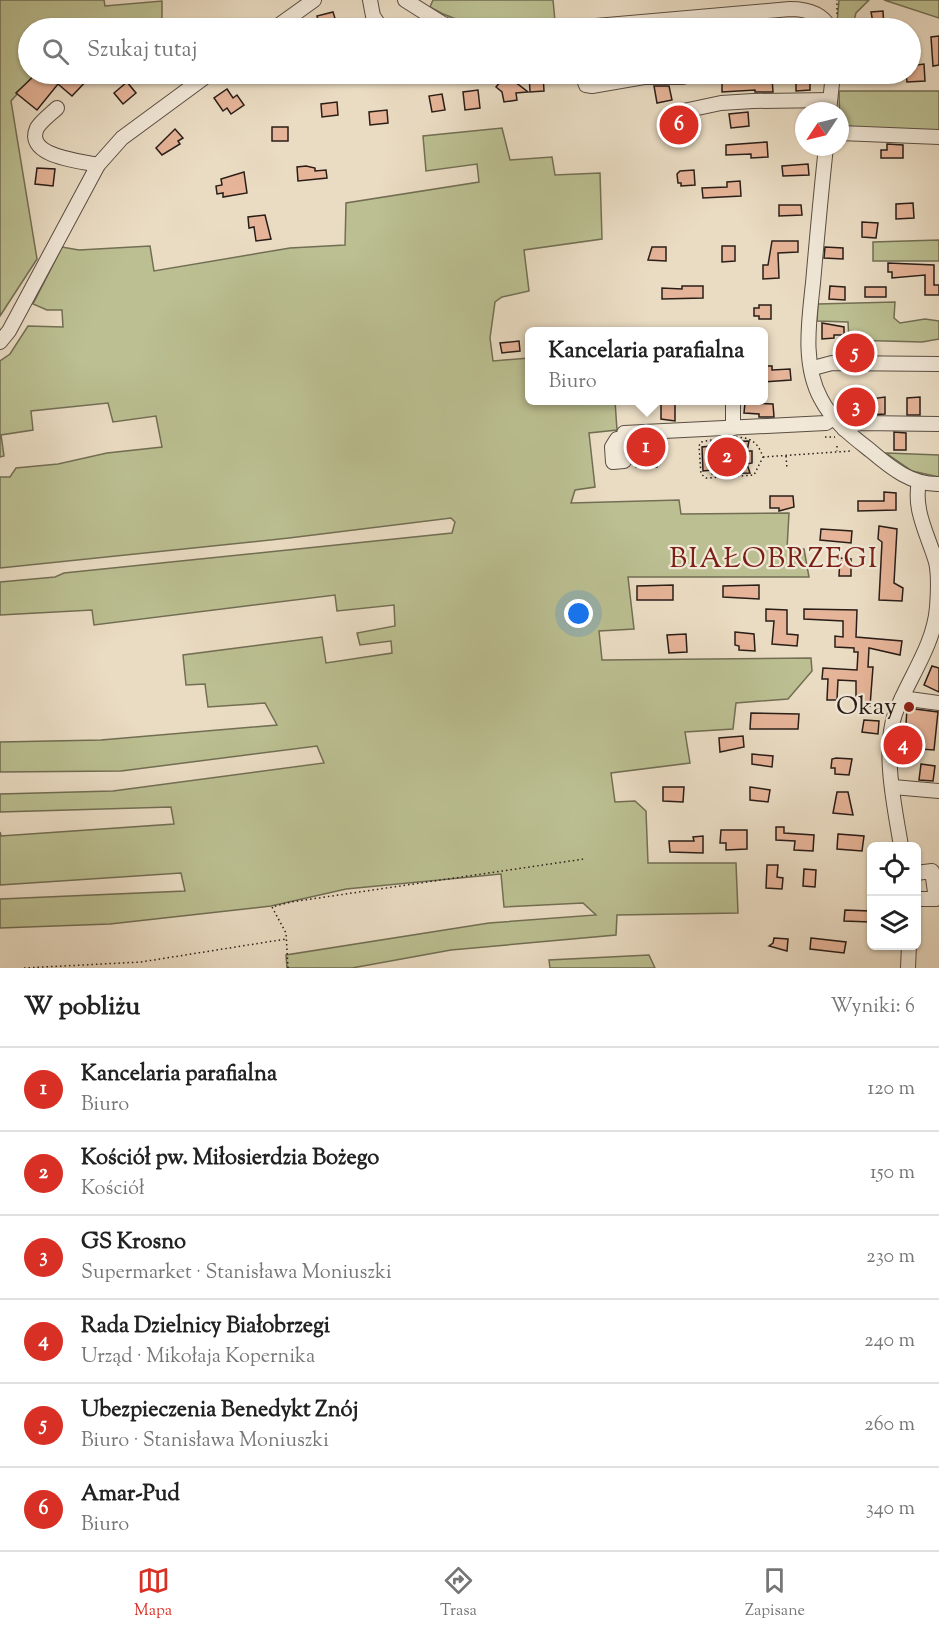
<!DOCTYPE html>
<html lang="pl">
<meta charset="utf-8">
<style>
:root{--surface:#fff;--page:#f2f2f2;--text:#222;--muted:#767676;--line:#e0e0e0;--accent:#d93025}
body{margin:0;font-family:"Sorts Mill Goudy",serif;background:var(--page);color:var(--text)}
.controls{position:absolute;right:18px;bottom:18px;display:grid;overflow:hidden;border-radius:9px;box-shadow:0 2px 4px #0004}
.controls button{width:54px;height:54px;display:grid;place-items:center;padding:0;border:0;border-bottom:2px solid var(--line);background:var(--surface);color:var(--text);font:30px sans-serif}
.compass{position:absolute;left:795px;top:102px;width:54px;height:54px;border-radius:50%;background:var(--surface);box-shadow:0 2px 4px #0004;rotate:235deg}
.you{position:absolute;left:579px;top:614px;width:21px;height:21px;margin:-15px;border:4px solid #fff;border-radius:50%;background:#1a73e8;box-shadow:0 0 0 9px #1a73e833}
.badge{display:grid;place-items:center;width:39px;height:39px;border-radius:50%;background:var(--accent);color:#fff;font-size:20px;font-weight:700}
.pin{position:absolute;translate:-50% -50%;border:3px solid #fff;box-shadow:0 2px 6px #0006}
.popup{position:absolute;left:525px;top:327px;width:243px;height:78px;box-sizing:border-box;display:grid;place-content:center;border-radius:9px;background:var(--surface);filter:drop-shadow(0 2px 4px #0005);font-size:20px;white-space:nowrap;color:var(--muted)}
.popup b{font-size:22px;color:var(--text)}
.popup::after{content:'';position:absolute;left:50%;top:100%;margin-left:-12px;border:12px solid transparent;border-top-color:var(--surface)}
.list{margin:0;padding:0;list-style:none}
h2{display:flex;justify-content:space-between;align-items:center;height:78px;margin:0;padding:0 24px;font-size:26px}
h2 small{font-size:20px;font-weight:400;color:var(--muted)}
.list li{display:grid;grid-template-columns:39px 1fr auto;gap:18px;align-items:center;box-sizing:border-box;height:84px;padding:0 24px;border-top:2px solid var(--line)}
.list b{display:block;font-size:22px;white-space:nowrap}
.list p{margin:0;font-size:20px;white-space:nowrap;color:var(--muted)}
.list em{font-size:20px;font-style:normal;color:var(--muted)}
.icon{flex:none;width:33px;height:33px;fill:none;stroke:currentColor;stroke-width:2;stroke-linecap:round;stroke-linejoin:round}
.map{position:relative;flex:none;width:939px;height:968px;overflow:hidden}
.search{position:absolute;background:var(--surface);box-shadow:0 2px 4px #0004;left:18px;right:18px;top:18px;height:66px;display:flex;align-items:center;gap:15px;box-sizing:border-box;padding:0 21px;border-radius:33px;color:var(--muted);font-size:22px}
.sheet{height:582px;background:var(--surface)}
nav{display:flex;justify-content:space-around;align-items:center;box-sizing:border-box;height:84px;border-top:2px solid var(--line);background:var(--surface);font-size:16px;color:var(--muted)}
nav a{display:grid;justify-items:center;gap:3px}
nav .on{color:var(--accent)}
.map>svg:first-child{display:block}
.green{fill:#bbbf91;stroke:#726e54;stroke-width:1.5}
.building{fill:#e6b498;stroke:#2a1e18;stroke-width:1.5}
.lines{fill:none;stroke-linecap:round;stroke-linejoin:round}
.minor-casing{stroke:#5a4e43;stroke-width:16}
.path{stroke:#2a1e18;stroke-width:1.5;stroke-dasharray:1.5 3;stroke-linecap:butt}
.minor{stroke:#f1e8d8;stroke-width:14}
.poi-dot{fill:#8f2418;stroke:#f1e8d8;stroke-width:2}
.labels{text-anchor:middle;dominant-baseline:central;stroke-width:4.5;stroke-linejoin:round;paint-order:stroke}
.poi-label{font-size:26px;fill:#2a1e18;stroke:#f1e8d8;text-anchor:end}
.quarter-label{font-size:28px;letter-spacing:1.5px;fill:#7a1f14;stroke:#f1e8d8}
</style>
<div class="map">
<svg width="939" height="968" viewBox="0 0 939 968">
<rect width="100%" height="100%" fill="#eadcc3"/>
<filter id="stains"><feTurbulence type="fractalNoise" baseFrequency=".00333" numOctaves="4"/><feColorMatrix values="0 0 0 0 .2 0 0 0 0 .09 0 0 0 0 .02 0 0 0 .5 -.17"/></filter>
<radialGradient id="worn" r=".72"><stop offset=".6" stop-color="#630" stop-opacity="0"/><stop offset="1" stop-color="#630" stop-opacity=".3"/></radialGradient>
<g class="green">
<polygon points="0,0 104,0 105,6 162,1 162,25 128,28 28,28 28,74 35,74 11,101 37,259 0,316"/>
<path d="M433 0H553L555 21C510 25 470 32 430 7Z"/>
<polygon points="839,0 869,0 856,13 852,28 840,28 837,23"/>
<polygon points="884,0 939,0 939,18"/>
<polygon points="839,91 939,91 939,132 840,129"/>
<polygon points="502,128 510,160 552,157 555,175 600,173 602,239 524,250 529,291 502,297 495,302 490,338 493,361 529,358 529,400 615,401 617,430 589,433 595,487 575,490 571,503 679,500 681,514 789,513 787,549 804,549 809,577 628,577 634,629 599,631 602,660 811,658 812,671 788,699 736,703 733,729 685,732 690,763 611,773 615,802 635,801 646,811 648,863 736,863 738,913 617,915 616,935 451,950 352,968 287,968 286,955 489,923 596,915 583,903 504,907 501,874 346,889 271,906 110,924 0,928 0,899 185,891 181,873 0,885 0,832 1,836 174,824 171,807 0,812 0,794 113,791 324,763 317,746 121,771 0,772 0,742 101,740 277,725 265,703 208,707 205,684 186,685 183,655 322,637 326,663 392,653 391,641 360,645 357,633 395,626 394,605 337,611 335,595 94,625 92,610 0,615 0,582 55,577 64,573 452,533 455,522 451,518 289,538 0,568 0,477 10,477 16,468 58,464 107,453 162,447 156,416 113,422 108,403 31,411 33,430 1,435 4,456 0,457 0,361 10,354 28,326 63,327 62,310 47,310 33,304 62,247 79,250 150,246 154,271 290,248 345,245 346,203 479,182 477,164 426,171 423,136"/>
<polygon points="939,240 939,261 873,261 873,242"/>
<polygon points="895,302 894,318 900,323 925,319 939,321 939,339 922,342 849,340 848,322 817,321 818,304"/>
<polygon points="886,453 939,455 939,477 912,471"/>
<polygon points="649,955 655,968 550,968 549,960"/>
</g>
<g class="building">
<polygon points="883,11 884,28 874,28 871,12"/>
<polygon points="333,12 337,25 320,28 317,16"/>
<polygon points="939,36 939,65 933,66 931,37"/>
<polygon points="924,64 925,81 907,82 906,74 910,74 910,66"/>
<polygon points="36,74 93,74 72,96 58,84 37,110 16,93"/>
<polygon points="529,74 543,74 544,91 530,92"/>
<polygon points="796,74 810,74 810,79 813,82 810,84 810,90 796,91"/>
<polygon points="506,75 528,92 516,93 517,100 504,102 502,92 496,87"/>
<polygon points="730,78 743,83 751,79 772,78 773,92 755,92 755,90 722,92 722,79"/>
<polygon points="127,82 136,93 123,104 114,93"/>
<polygon points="654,86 669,86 672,100 657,103"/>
<polygon points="227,89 233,98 237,95 244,105 231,114 227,108 223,111 214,98"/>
<polygon points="478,90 480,108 465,110 463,92"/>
<polygon points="442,94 445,110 432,112 429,96"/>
<polygon points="337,102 338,115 322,117 321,104"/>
<polygon points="387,110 388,123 370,125 369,112"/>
<polygon points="748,112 749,126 731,128 729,114"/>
<polygon points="689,119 692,135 678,138 678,121"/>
<rect x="272" y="127" width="16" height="14"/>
<polygon points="175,129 183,138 178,141 180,144 162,155 156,148"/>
<polygon points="767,142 768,157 751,158 751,154 726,155 726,145"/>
<polygon points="887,144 903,145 903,158 881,158 881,150 887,150"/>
<polygon points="808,164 809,175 783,176 782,166"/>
<polygon points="306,166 315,168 315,171 326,170 327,178 298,181 297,167"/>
<polygon points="37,168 55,169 53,186 35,184"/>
<polygon points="694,170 695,185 681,186 681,183 678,183 677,174 680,171"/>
<polygon points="244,172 247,193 223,197 223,193 217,194 216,186 222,185 221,179"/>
<polygon points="740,181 741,196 703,198 702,188 727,187 727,182"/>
<polygon points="913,203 914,218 896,219 896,204"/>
<polygon points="779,205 801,205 802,215 779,216"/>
<polygon points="265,215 271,239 256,241 254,227 249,228 248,217"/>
<polygon points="862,222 878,223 876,238 862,237"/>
<polygon points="772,241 798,241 798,252 778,253 779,278 763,279 763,265 768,265"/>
<polygon points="722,246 735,246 735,261 722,262"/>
<polygon points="652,247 666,247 666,261 648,260"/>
<polygon points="825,247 843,248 843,259 824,258"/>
<polygon points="888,263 934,265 934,285 939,285 939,295 925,295 925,275 892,278 892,272 888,272"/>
<polygon points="682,286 703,286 703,298 662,299 662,288 682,289"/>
<polygon points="830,286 845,287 845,300 829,299"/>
<rect x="865" y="287" width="21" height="10"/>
<polygon points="759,305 771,305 771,319 759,319 759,316 754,316 754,308 759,308"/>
<polygon points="822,323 844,327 844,335 834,335 834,338 822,339"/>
<polygon points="519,341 520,351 502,353 500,343"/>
<polygon points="763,366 772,366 772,370 790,369 791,380 763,382"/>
<polygon points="885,397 885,414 850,416 849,402"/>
<polygon points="920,397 920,415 907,415 907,398"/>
<polygon points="745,403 773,404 774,417 759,417 759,414 744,413"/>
<polygon points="661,404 675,404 675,421 661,419"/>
<polygon points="894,432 906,433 906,450 894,450"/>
<polygon points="656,440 657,467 636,467 635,457 633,457 634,441"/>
<polygon points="749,441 747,451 752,451 752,463 747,464 750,473 712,474 712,470 703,471 702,447 711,446 711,442"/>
<polygon points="884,492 896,493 896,510 858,511 858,501 884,501"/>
<polygon points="770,496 793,496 794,507 779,511 779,508 770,508"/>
<polygon points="879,526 897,529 894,583 903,588 902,601 879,600 882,542 878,539"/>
<polygon points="821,529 852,531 851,543 820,540"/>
<polygon points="840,558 851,559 851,576 839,576"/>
<polygon points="673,585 673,600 637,600 637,586"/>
<polygon points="759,585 759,599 723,597 723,586"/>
<polygon points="766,609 787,610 787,634 798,635 797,646 772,644 774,621 766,621"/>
<polygon points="804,609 857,610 856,637 902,641 900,655 869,648 868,667 873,667 870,706 856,705 856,681 838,680 837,700 827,700 828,679 822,679 823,668 857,670 858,652 854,652 854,648 835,647 835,636 843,637 843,621 804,619"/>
<polygon points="735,632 754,634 755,651 739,650 739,646 735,645"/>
<polygon points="686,634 687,652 669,653 667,635"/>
<polygon points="932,666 939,668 939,692 924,685"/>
<polygon points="907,708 938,712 934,750 921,749 921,754 900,752 901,740 905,740"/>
<polygon points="751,713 799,714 798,729 750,729"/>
<polygon points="864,720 879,721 878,734 862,732"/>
<polygon points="743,736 744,747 720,752 719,738"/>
<polygon points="752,754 773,756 772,767 752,764"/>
<polygon points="836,758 852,759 849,775 835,774 835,768 831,768 832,759"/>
<polygon points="921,764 935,766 933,781 919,780"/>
<polygon points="663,787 684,787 683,802 663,801"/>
<polygon points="750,787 770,790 768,802 750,800"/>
<polygon points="837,792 848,792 853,815 833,813"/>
<polygon points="776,827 784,827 784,833 814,835 813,851 794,850 795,841 776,840"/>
<polygon points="721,830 747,830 747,849 726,850 726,843 720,843"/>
<polygon points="838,834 864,836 862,851 837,849"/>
<polygon points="703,836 703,853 670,852 669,841 694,841 693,837"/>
<polygon points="767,865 778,865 777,877 783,878 782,889 766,888"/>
<polygon points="804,869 816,870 815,887 803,886"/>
<polygon points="845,910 870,911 870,922 844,921"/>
<polygon points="774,938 788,939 787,951 769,946 773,943"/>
<polygon points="811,938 846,942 844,953 810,949"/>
</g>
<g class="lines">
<g class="minor-casing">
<g id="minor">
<polyline points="370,0 373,16 381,28"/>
<polyline points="405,0 443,24 455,28"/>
<polyline points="275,28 314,0"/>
<path d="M573 28 790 9C807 9 822 13 830 28"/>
<polyline points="582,74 586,85 592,86 644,77 683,77"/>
<polyline points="738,74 743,74"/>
<path d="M57 108C52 113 41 121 37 128 24 157 82 161 98 165"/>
<polyline points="829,111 833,74"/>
<polyline points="670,125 668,116 674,113 721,103 753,101 830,100"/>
<polyline points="840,133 939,137"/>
<path d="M826 147C821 192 817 238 813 283 809 321 802 364 821 399 833 422 852 436 871 451 891 468 912 485 939 484"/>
<polyline points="0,342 9,331 98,165 122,138 209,74"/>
<polyline points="817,367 832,363 939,364"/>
<polyline points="733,400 733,428"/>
<polyline points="844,429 850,425 861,423 939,424"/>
<polyline points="624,438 624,461 613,462 612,447 617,439 624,438 624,433 826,423 833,418"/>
<polyline points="902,698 939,703"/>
<polyline points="893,787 939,791"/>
<path d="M901 846C895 809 882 751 895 714 908 679 934 646 937 607 938 594 939 575 936 562 928 535 913 510 919 482"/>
<polyline points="916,873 932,871 936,899 916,899"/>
<polyline points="908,968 909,945"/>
</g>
</g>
<g class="path">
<polyline points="837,14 837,0"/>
<path d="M727 437C746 437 756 437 763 457L754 475 706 478 701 474 699 446 701 442Z"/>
<polyline points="825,437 835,437"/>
<polyline points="837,446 837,451"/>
<polyline points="786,456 787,469"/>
<polyline points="763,457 851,451"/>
<polyline points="24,968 141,962 286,939"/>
<polyline points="288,968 286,933 272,907 291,902 584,859"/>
</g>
<use href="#minor" class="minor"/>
</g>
<circle class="poi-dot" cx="909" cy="707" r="6"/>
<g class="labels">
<g class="poi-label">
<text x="897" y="707">Okay</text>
</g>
<g class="quarter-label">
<text x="774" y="560">BIAŁOBRZEGI</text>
</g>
</g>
<rect width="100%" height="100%" filter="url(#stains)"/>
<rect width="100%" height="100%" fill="url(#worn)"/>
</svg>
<div class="controls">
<button><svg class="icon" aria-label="locate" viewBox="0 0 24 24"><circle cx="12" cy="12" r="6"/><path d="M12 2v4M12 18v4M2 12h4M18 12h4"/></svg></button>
<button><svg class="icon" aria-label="layers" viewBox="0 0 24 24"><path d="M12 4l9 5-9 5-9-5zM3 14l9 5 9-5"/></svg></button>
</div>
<svg class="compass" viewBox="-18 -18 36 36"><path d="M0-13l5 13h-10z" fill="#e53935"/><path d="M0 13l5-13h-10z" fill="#767676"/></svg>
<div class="you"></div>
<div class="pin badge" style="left:646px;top:447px">1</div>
<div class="popup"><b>Kancelaria parafialna</b>Biuro</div>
<div class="pin badge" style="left:727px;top:457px">2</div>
<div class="pin badge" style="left:856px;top:407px">3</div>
<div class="pin badge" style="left:903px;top:745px">4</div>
<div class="pin badge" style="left:855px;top:353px">5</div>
<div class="pin badge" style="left:679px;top:125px">6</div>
<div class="search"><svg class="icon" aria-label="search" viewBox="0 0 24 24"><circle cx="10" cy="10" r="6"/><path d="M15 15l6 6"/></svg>Szukaj tutaj</div>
</div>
<section class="sheet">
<h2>W pobliżu<small>Wyniki: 6</small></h2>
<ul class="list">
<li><span class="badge">1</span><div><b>Kancelaria parafialna</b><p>Biuro</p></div><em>120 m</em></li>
<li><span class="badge">2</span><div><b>Kościół pw. Miłosierdzia Bożego</b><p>Kościół</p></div><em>150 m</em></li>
<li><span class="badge">3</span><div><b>GS Krosno</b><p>Supermarket · Stanisława Moniuszki</p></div><em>230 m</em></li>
<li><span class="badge">4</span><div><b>Rada Dzielnicy Białobrzegi</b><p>Urząd · Mikołaja Kopernika</p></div><em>240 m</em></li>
<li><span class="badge">5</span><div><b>Ubezpieczenia Benedykt Znój</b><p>Biuro · Stanisława Moniuszki</p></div><em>260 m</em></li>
<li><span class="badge">6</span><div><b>Amar-Pud</b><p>Biuro</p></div><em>340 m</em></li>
</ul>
</section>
<nav>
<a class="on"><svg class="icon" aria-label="map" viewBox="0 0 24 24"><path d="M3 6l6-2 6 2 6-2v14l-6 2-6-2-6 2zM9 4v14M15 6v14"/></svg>Mapa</a>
<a><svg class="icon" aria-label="directions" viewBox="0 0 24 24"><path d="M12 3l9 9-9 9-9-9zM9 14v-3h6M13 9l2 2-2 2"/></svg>Trasa</a>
<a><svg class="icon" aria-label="saved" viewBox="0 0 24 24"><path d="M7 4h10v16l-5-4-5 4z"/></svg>Zapisane</a>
</nav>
